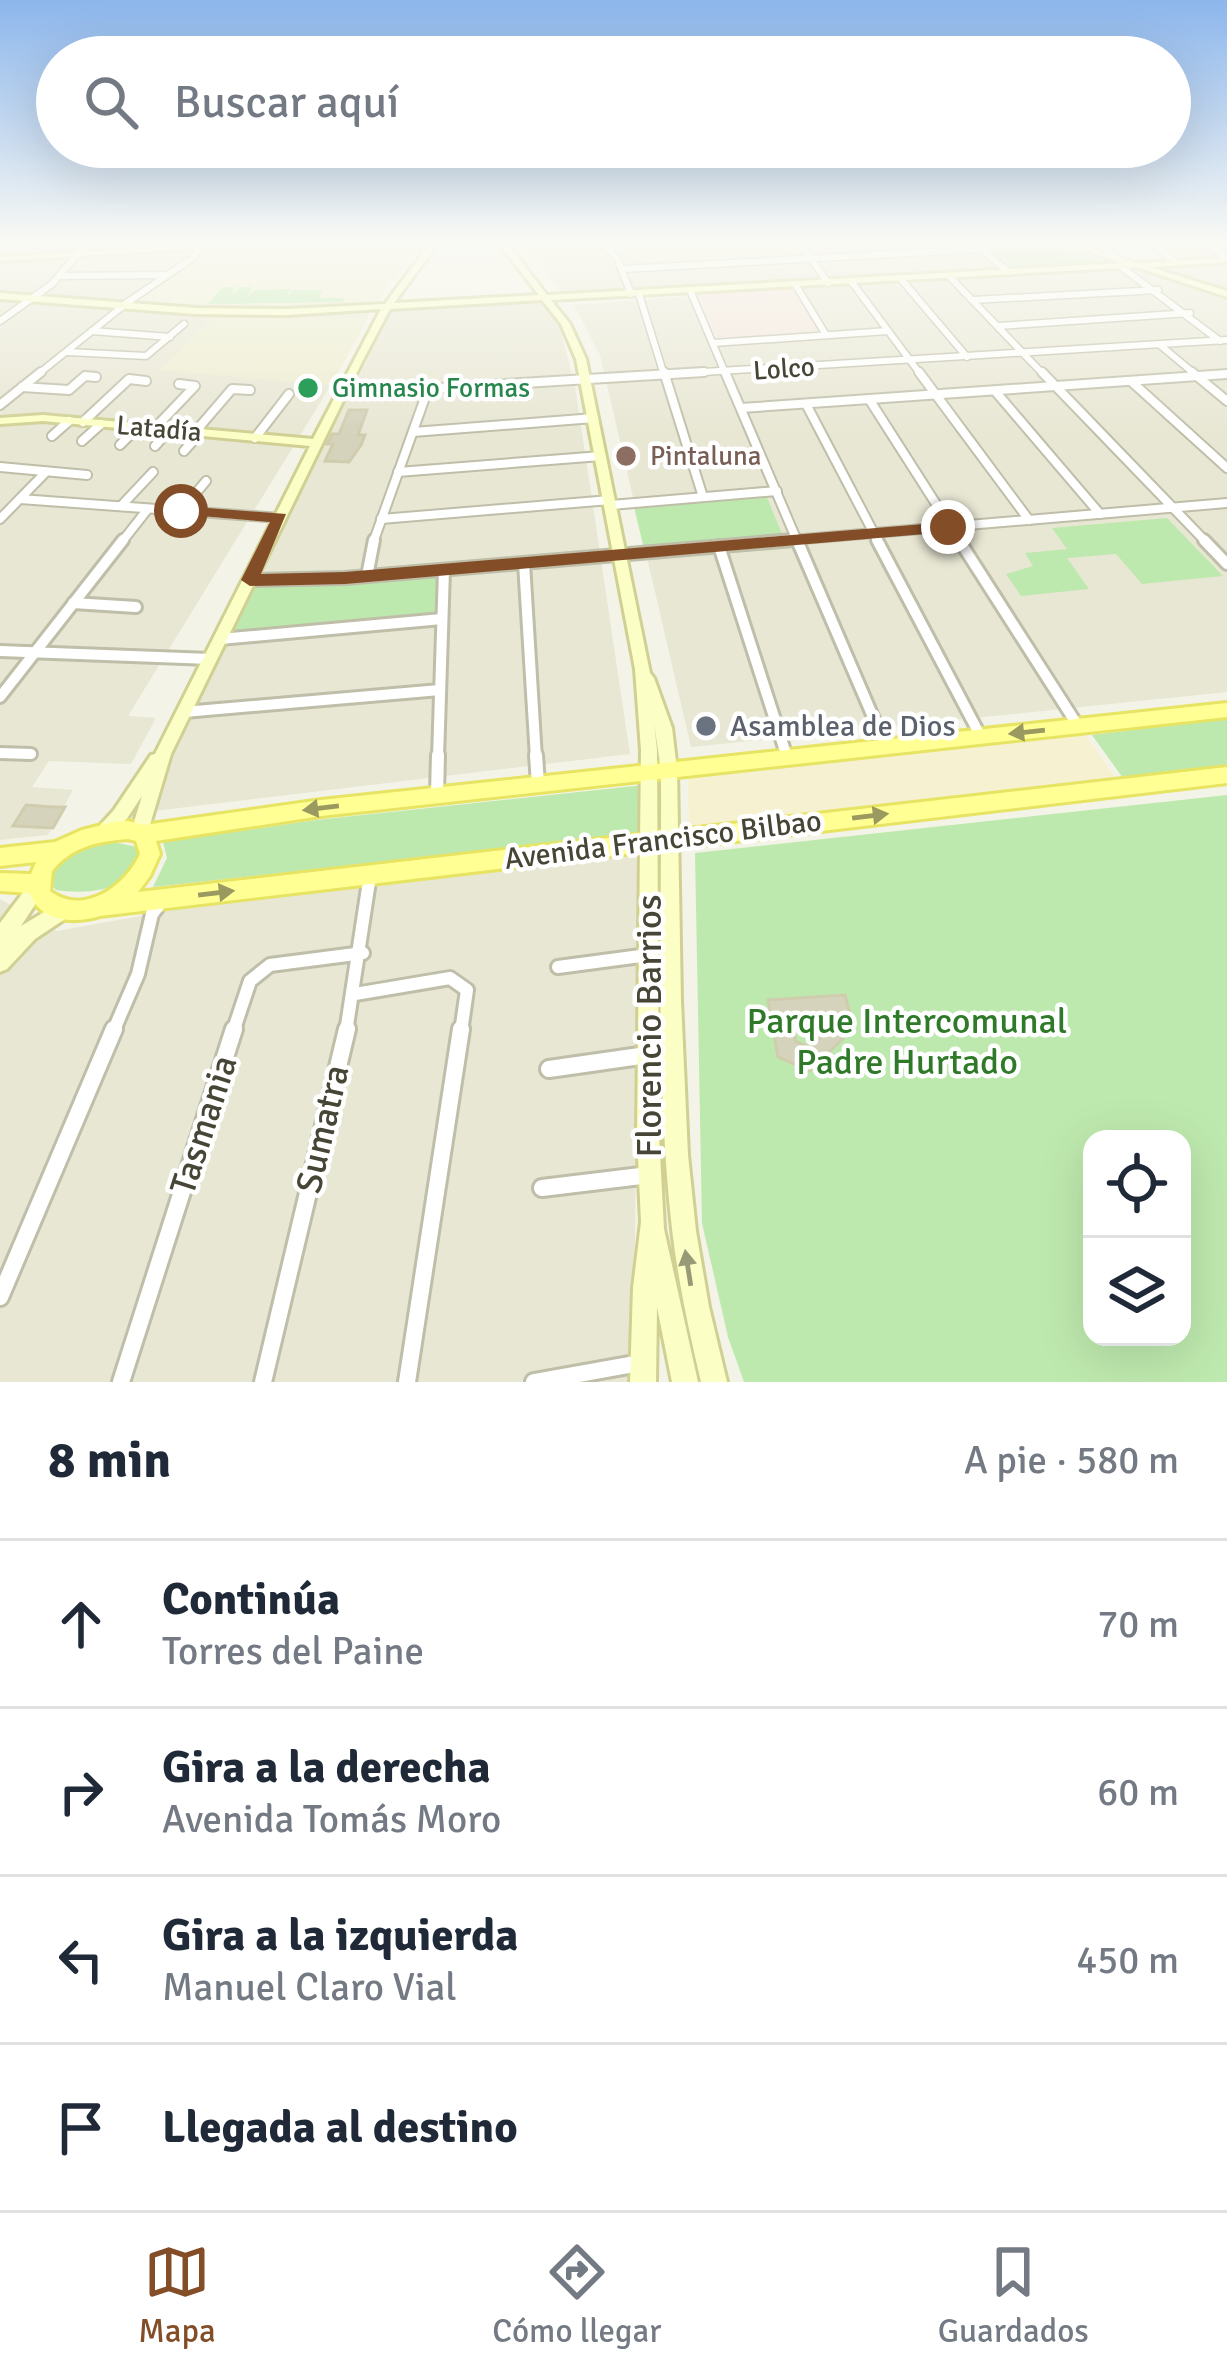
<!DOCTYPE html>
<html lang="es">
<meta charset="utf-8">
<style>
:root{--surface:#fff;--page:#f2f2f3;--text:#1f2937;--muted:#747a83;--line:#e0e1e3;--accent:#834d27}
body{margin:0;font-family:Signika,sans-serif;background:var(--page);color:var(--text)}
.controls{position:absolute;right:36px;bottom:36px;display:grid;overflow:hidden;border-radius:24px;box-shadow:0 12px 48px #0002}
.controls button{width:108px;height:108px;display:grid;place-items:center;padding:0;border:0;border-bottom:3px solid var(--line);background:var(--surface);color:var(--text);font:60px sans-serif}
.stop{position:absolute;width:36px;height:36px;margin:-27px;border:9px solid #834d27;border-radius:50%;background:#fff}
.stop.end{background:#834d27;border-color:#fff;box-shadow:0 3px 12px #0008}
.list{margin:0;padding:0;list-style:none}
h2{display:flex;justify-content:space-between;align-items:center;height:156px;margin:0;padding:0 48px;font-size:51px}
h2 small{font-size:39px;font-weight:400;color:var(--muted)}
.list li{display:grid;grid-template-columns:78px 1fr auto;gap:36px;align-items:center;box-sizing:border-box;height:168px;padding:0 48px;border-top:3px solid var(--line)}
.list b{display:block;font-size:45px;white-space:nowrap}
.list p{margin:0;font-size:39px;white-space:nowrap;color:var(--muted)}
.list em{font-size:39px;font-style:normal;color:var(--muted)}
.icon{flex:none;width:66px;height:66px;fill:none;stroke:currentColor;stroke-width:2;stroke-linecap:round;stroke-linejoin:round}
.map{position:relative;flex:none;width:1227px;height:1382px;overflow:hidden}
.search{position:absolute;background:var(--surface);box-shadow:0 12px 48px #0002;left:36px;right:36px;top:36px;height:132px;display:flex;align-items:center;gap:30px;box-sizing:border-box;padding:0 42px;border-radius:66px;color:var(--muted);font-size:45px}
.sheet{height:828px;background:var(--surface)}
nav{display:flex;justify-content:space-around;align-items:center;box-sizing:border-box;height:168px;border-top:3px solid var(--line);background:var(--surface);font-size:33px;color:var(--muted)}
nav a{display:grid;justify-items:center;gap:6px}
nav .on{color:var(--accent)}
.map>svg:first-child{display:block}
.residential{fill:#e8e7d4}
.commercial{fill:#f6f1d1}
.education{fill:#ededd0}
.medical{fill:#f4e5da}
.green{fill:#bee9ae;fill-rule:evenodd}
.building{fill:#d5d3bc;stroke:#d0cdaf;stroke-width:3;fill-rule:evenodd}
.lines{fill:none;stroke-linecap:round;stroke-linejoin:round}
.street-far4-casing{stroke:#bfbea9;stroke-width:9}
.street-far3-casing{stroke:#bfbea9;stroke-width:12}
.street-far2-casing{stroke:#bfbea9;stroke-width:16}
.street-far1-casing{stroke:#bfbea9;stroke-width:18}
.street-casing{stroke:#bfbea9;stroke-width:22}
.secondary-casing{stroke:#d0d094;stroke-width:6}
.primary-casing{stroke:#e6e462;stroke-width:6}
.street-far4{stroke:#fff;stroke-width:6}
.street-far3{stroke:#fff;stroke-width:8}
.street-far2{stroke:#fff;stroke-width:10}
.street-far1{stroke:#fff;stroke-width:12}
.street{stroke:#fff;stroke-width:16}
.secondary{fill:#fcffc5;fill-rule:evenodd}
.primary{fill:#ffff94;fill-rule:evenodd}
.oneway{fill:#9a9960}
.oneway2{fill:#989976}
.route{fill:#834d27}
.leisure-dot{fill:#2e9e5b;stroke:#fff;stroke-width:4.5}
.education-dot{fill:#8d6e63;stroke:#fff;stroke-width:4.5}
.worship-dot{fill:#6b7280;stroke:#fff;stroke-width:4.5}
.labels{text-anchor:middle;dominant-baseline:central;stroke-width:9;stroke-linejoin:round;paint-order:stroke}
.far-street-label{font-size:27px;fill:#474535;stroke:#fff}
.far-leisure-label{font-size:27px;fill:#27864d;stroke:#fff;text-anchor:start}
.far-education-label{font-size:27px;fill:#785e54;stroke:#fff;text-anchor:start}
.worship-label{font-size:30px;fill:#5b616d;stroke:#fff;text-anchor:start}
.street-label{font-size:30px;fill:#474535;stroke:#fff}
.near-park-label{font-size:36px;fill:#2f7a28;stroke:#fff}
.near-street-label{font-size:36px;fill:#474535;stroke:#fff}
</style>
<div class="map">
<svg width="1227" height="1382" viewBox="0 0 1227 1382">
<rect width="100%" height="100%" fill="#f4f3e7"/>
<g class="residential">
<polygon points="0,242 422,242 376,301 331,385 128,716 156,718 131,764 49,761 32,787 73,790 48,835 0,840"/>
<polygon points="522,242 983,242 973,247 997,270 563,294"/>
<polygon points="1084,242 1227,242 1227,291 1138,263 1169,261 1155,248 1115,250"/>
<polygon points="1140,270 1227,299 1227,692 691,747 600,355 574,305 690,296 709,344 829,336 800,288"/>
<polygon points="541,302 560,328 575,386 630,754 154,811 171,758 253,585 392,311"/>
<polygon points="638,850 635,1243 627,1382 0,1382 0,899 57,931 174,910"/>
</g>
<polygon class="commercial" points="1084,733 1117,780 689,827 688,778"/>
<g class="education">
<polygon points="315,244 416,249 374,305 252,307 136,301 208,249"/>
<polygon points="369,317 331,385 159,370 213,318"/>
</g>
<polygon class="medical" points="793,288 818,329 815,333 716,338 698,295"/>
<g class="green">
<polygon points="990,242 1050,242 1103,261 1009,268 983,245"/>
<polygon points="223,287 235,287 229,299 240,287 252,287 246,299 254,290 290,289 286,299 293,290 322,290 319,298 344,298 343,302 208,304"/>
<polygon points="766,495 782,534 644,549 634,507"/>
<polygon points="1167,518 1223,576 1142,584 1116,554 1067,558 1089,589 1021,596 1006,574 1033,566 1025,553 1067,549 1052,528"/>
<polygon points="436,577 438,617 228,637 253,585 346,584"/>
<polygon points="1227,718 1227,766 1123,778 1092,735"/>
<polygon points="644,785 644,833 153,887 167,858 163,842 316,820"/>
<path d="M1227 795V1382H744L728 1337 702 1223 695 853ZM1092 1139H1182V1337H1092Z"/>
<path d="M113 842 137 847C149 891 85 895 56 890L49 882C61 854 86 848 113 842Z"/>
</g>
<g class="building">
<polygon points="349,410 367,410 358,435 365,435 361,445 349,462 325,461 333,444 327,444 332,434 339,434"/>
<polygon points="26,805 52,807 65,807 53,828 13,826"/>
<path d="M845 995 854 1028 809 1071 778 1057 768 1000ZM848 1012 810 1047 796 1042 791 1016Z"/>
</g>
<g class="lines">
<g class="street-far4-casing">
<g id="street-far4">
<polyline points="601,242 617,258 631,294"/>
<polyline points="799,242 828,283"/>
<polyline points="974,242 1008,272"/>
<polyline points="1099,242 1118,259"/>
<polyline points="1151,242 1175,262"/>
<polyline points="1205,242 1227,259"/>
<polyline points="664,245 723,242"/>
<polyline points="1120,266 1220,341"/>
<polyline points="622,269 983,249"/>
<polyline points="61,276 165,275"/>
<polyline points="949,276 1044,375"/>
<polyline points="900,278 967,357"/>
<polyline points="851,281 921,375"/>
<polyline points="795,284 826,335"/>
<polyline points="690,290 726,375"/>
<polyline points="639,294 664,375"/>
<polyline points="973,300 1158,290"/>
<polyline points="0,321 52,284 88,242"/>
<polyline points="998,326 1190,313"/>
<polyline points="92,331 170,337"/>
<polyline points="713,343 888,331"/>
<polyline points="1160,345 1196,375"/>
<polyline points="68,352 146,356 184,324"/>
<polyline points="37,375 128,302 194,257 203,242"/>
<polyline points="655,375 1226,340"/>
<polyline points="1215,375 1227,374"/>
</g>
</g>
<g class="street-far3-casing">
<g id="street-far3">
<polyline points="664,372 703,497"/>
<polyline points="725,372 798,543"/>
<polyline points="919,372 1029,520"/>
<polyline points="1042,372 1207,543"/>
<polyline points="1192,372 1227,401"/>
<polyline points="1132,382 1227,468"/>
<polyline points="22,387 69,390 85,376 96,377"/>
<polyline points="995,391 1100,514"/>
<polyline points="341,394 704,372"/>
<polyline points="869,399 961,543"/>
<polyline points="806,404 879,543"/>
<polyline points="0,405 41,372"/>
<polyline points="741,408 1227,374"/>
<polyline points="83,422 129,379 146,381"/>
<polyline points="154,429 195,386 179,384"/>
<polyline points="195,432 232,389 250,390"/>
<polyline points="413,432 594,418"/>
<polyline points="52,436 69,421"/>
<polyline points="255,438 289,394"/>
<polyline points="82,441 101,424"/>
<polyline points="120,445 138,427"/>
<polyline points="155,446 169,430"/>
<polyline points="184,451 200,433"/>
<polyline points="0,467 87,475"/>
<polyline points="398,472 601,456"/>
<polyline points="20,499 280,518"/>
<polyline points="611,505 777,491"/>
<polyline points="121,506 153,472"/>
<polyline points="181,511 206,481"/>
<polyline points="0,519 46,472"/>
<polyline points="381,519 610,500"/>
<polyline points="121,543 147,510"/>
<polyline points="373,543 427,392"/>
<polyline points="757,543 1227,503"/>
</g>
</g>
<g class="street-far2-casing">
<g id="street-far2">
<polyline points="797,540 886,747"/>
<polyline points="877,540 981,737"/>
<polyline points="959,540 1078,726"/>
<polyline points="1204,540 1227,564"/>
<polyline points="719,546 787,757"/>
<polyline points="524,563 536,758"/>
<polyline points="367,576 374,540"/>
<polyline points="250,580 345,578 793,540"/>
<polyline points="73,603 136,607"/>
<polyline points="220,639 442,619"/>
<polyline points="0,651 210,659"/>
<polyline points="0,697 123,540"/>
<polyline points="184,712 440,690"/>
<polyline points="0,753 31,754"/>
<polyline points="438,758 444,570"/>
</g>
</g>
<g class="street-far1-casing">
<g id="street-far1">
<polyline points="536,755 538,784"/>
<polyline points="437,795 438,755"/>
<polyline points="558,967 648,955"/>
<polyline points="355,994 450,978 467,990 461,1032"/>
<polyline points="113,1032 138,974 152,914 162,901"/>
<polyline points="233,1032 250,981 270,965 363,953"/>
<polyline points="346,1032 370,875"/>
</g>
</g>
<g class="street-casing">
<g id="street">
<polyline points="549,1069 647,1055"/>
<polyline points="542,1188 649,1175"/>
<polyline points="0,1297 114,1029"/>
<polyline points="121,1382 234,1029"/>
<polyline points="263,1382 347,1029"/>
<polyline points="407,1382 461,1029"/>
<polyline points="534,1382 640,1363"/>
</g>
</g>
<g class="secondary-casing">
<g id="secondary">
<polygon points="235,242 273,242 269,244 0,261 0,257"/>
<path d="M366 242H439L394 303 539 295 498 242H506L547 295 1123 263 1060 242H1071L1137 263 1227 258V262L1150 267 1227 291V297L1136 267 551 300 570 324 586 359 650 673 654 678 672 728 677 770 681 1001 688 1155 696 1231 709 1307 727 1382H701C689 1331 678 1281 672 1229 655 1077 662 923 661 770L654 723 657 750 659 1135 664 1229 698 1382H672L657 1307 656 1382H630L633 1288 641 1222 637 1135 641 750 635 669 576 359 561 324 542 300 390 309 363 360 171 754 146 838 140 840 134 838 131 832 142 796C131 812 121 831 103 840L97 838 94 832 114 810 151 755 155 754 310 446 43 421 0 424V418L43 415 313 439 381 309 287 315 196 314 0 299V293L196 308 287 309 385 304 427 247 370 244Z"/>
<polygon points="37,879 43,882 46,888 21,926 64,900 71,903 73,909 71,915 35,939 7,969 0,972 0,923 31,882"/>
</g>
</g>
<g class="primary-casing">
<path id="primary" d="M1227 703V717L321 816 156 841 160 854 150 876 138 892 1227 767V783L100 916C75 924 39 922 30 893L0 891V873L31 874 36 862 0 866V848L55 842 82 830 114 822 128 821 144 825 321 800ZM128 839 136 841 140 854C125 887 83 916 50 891L52 871C71 847 98 841 128 839Z"/>
</g>
<use href="#street-far4" class="street-far4"/>
<use href="#street-far3" class="street-far3"/>
<use href="#street-far2" class="street-far2"/>
<use href="#street-far1" class="street-far1"/>
<use href="#street" class="street"/>
<use href="#secondary" class="secondary"/>
<use href="#primary" class="primary"/>
</g>
<defs><path id="oneway-solid" d="M-6-.8H1V-3.2L6.5 0L1 3.2V.8H-6Z" transform="scale(3)"/></defs>
<g class="oneway">
<use href="#oneway-solid" transform="translate(1027 732) rotate(174)"/>
<use href="#oneway-solid" transform="translate(321 808) rotate(173)"/>
<use href="#oneway-solid" transform="translate(870 816) rotate(-7)"/>
<use href="#oneway-solid" transform="translate(216 893) rotate(-7)"/>
</g>
<use class="oneway2" href="#oneway-solid" transform="translate(688 1268) rotate(-99)"/>
<linearGradient id="sky" x2="0" y2="1"><stop stop-color="#8cb6ec"/><stop offset="0.56" stop-color="#fafaf4"/><stop offset="1" stop-color="#fafaf4" stop-opacity="0"/></linearGradient>
<rect width="1227" height="435" fill="url(#sky)"/>
<polygon class="route" points="181,506 286,514 261,574 345,572 948,522 956,527 948,532 345,584 250,586 241,580 270,522 176,514 173,511"/>
<circle class="leisure-dot" cx="308" cy="388" r="12"/>
<circle class="education-dot" cx="626" cy="456" r="12"/>
<circle class="worship-dot" cx="706" cy="726" r="12"/>
<g class="labels">
<g class="far-street-label">
<text transform="translate(784 369) rotate(-4)">Lolco</text>
<text transform="translate(159 429) rotate(5)">Latadía</text>
</g>
<g class="far-leisure-label">
<text x="332" y="388">Gimnasio Formas</text>
</g>
<g class="far-education-label">
<text x="650" y="456">Pintaluna</text>
</g>
<g class="worship-label">
<text x="730" y="726">Asamblea de Dios</text>
</g>
<g class="street-label">
<text transform="translate(663 840) rotate(-7)">Avenida Francisco Bilbao</text>
</g>
<g class="near-park-label">
<text x="907" y="1021">Parque Intercomunal<tspan x="907" dy="41">Padre Hurtado</tspan></text>
</g>
<g class="near-street-label">
<text transform="translate(649 1026) rotate(-90)">Florencio Barrios</text>
<text transform="translate(204 1125) rotate(-72)">Tasmania</text>
<text transform="translate(323 1129) rotate(-77)">Sumatra</text>
</g>
</g>
</svg>
<div class="controls">
<button><svg class="icon" aria-label="locate" viewBox="0 0 24 24"><circle cx="12" cy="12" r="6"/><path d="M12 2v4M12 18v4M2 12h4M18 12h4"/></svg></button>
<button><svg class="icon" aria-label="layers" viewBox="0 0 24 24"><path d="M12 4l9 5-9 5-9-5zM3 14l9 5 9-5"/></svg></button>
</div>
<div class="stop" style="left:181px;top:511px"></div>
<div class="stop end" style="left:948px;top:527px"></div>
<div class="search"><svg class="icon" aria-label="search" viewBox="0 0 24 24"><circle cx="10" cy="10" r="6"/><path d="M15 15l6 6"/></svg>Buscar aquí</div>
</div>
<section class="sheet">
<h2>8 min<small>A pie · 580 m</small></h2>
<ul class="list">
<li><svg class="icon" aria-label="ahead" viewBox="0 0 24 24"><path d="M12 20V5M6 11l6-6 6 6"/></svg><div><b>Continúa</b><p>Torres del Paine</p></div><em>70 m</em></li>
<li><svg class="icon" aria-label="right" viewBox="0 0 24 24"><path d="M7 20v-9h11M14 6l5 5-5 5"/></svg><div><b>Gira a la derecha</b><p>Avenida Tomás Moro</p></div><em>60 m</em></li>
<li><svg class="icon" aria-label="left" viewBox="0 0 24 24"><path d="M17 20v-9H6M10 6l-5 5 5 5"/></svg><div><b>Gira a la izquierda</b><p>Manuel Claro Vial</p></div><em>450 m</em></li>
<li><svg class="icon" aria-label="arrive" viewBox="0 0 24 24"><path d="M6 21V4h12l-3 4 3 4H6"/></svg><div><b>Llegada al destino</b></div></li>
</ul>
</section>
<nav>
<a class="on"><svg class="icon" aria-label="map" viewBox="0 0 24 24"><path d="M3 6l6-2 6 2 6-2v14l-6 2-6-2-6 2zM9 4v14M15 6v14"/></svg>Mapa</a>
<a><svg class="icon" aria-label="directions" viewBox="0 0 24 24"><path d="M12 3l9 9-9 9-9-9zM9 14v-3h6M13 9l2 2-2 2"/></svg>Cómo llegar</a>
<a><svg class="icon" aria-label="saved" viewBox="0 0 24 24"><path d="M7 4h10v16l-5-4-5 4z"/></svg>Guardados</a>
</nav>
